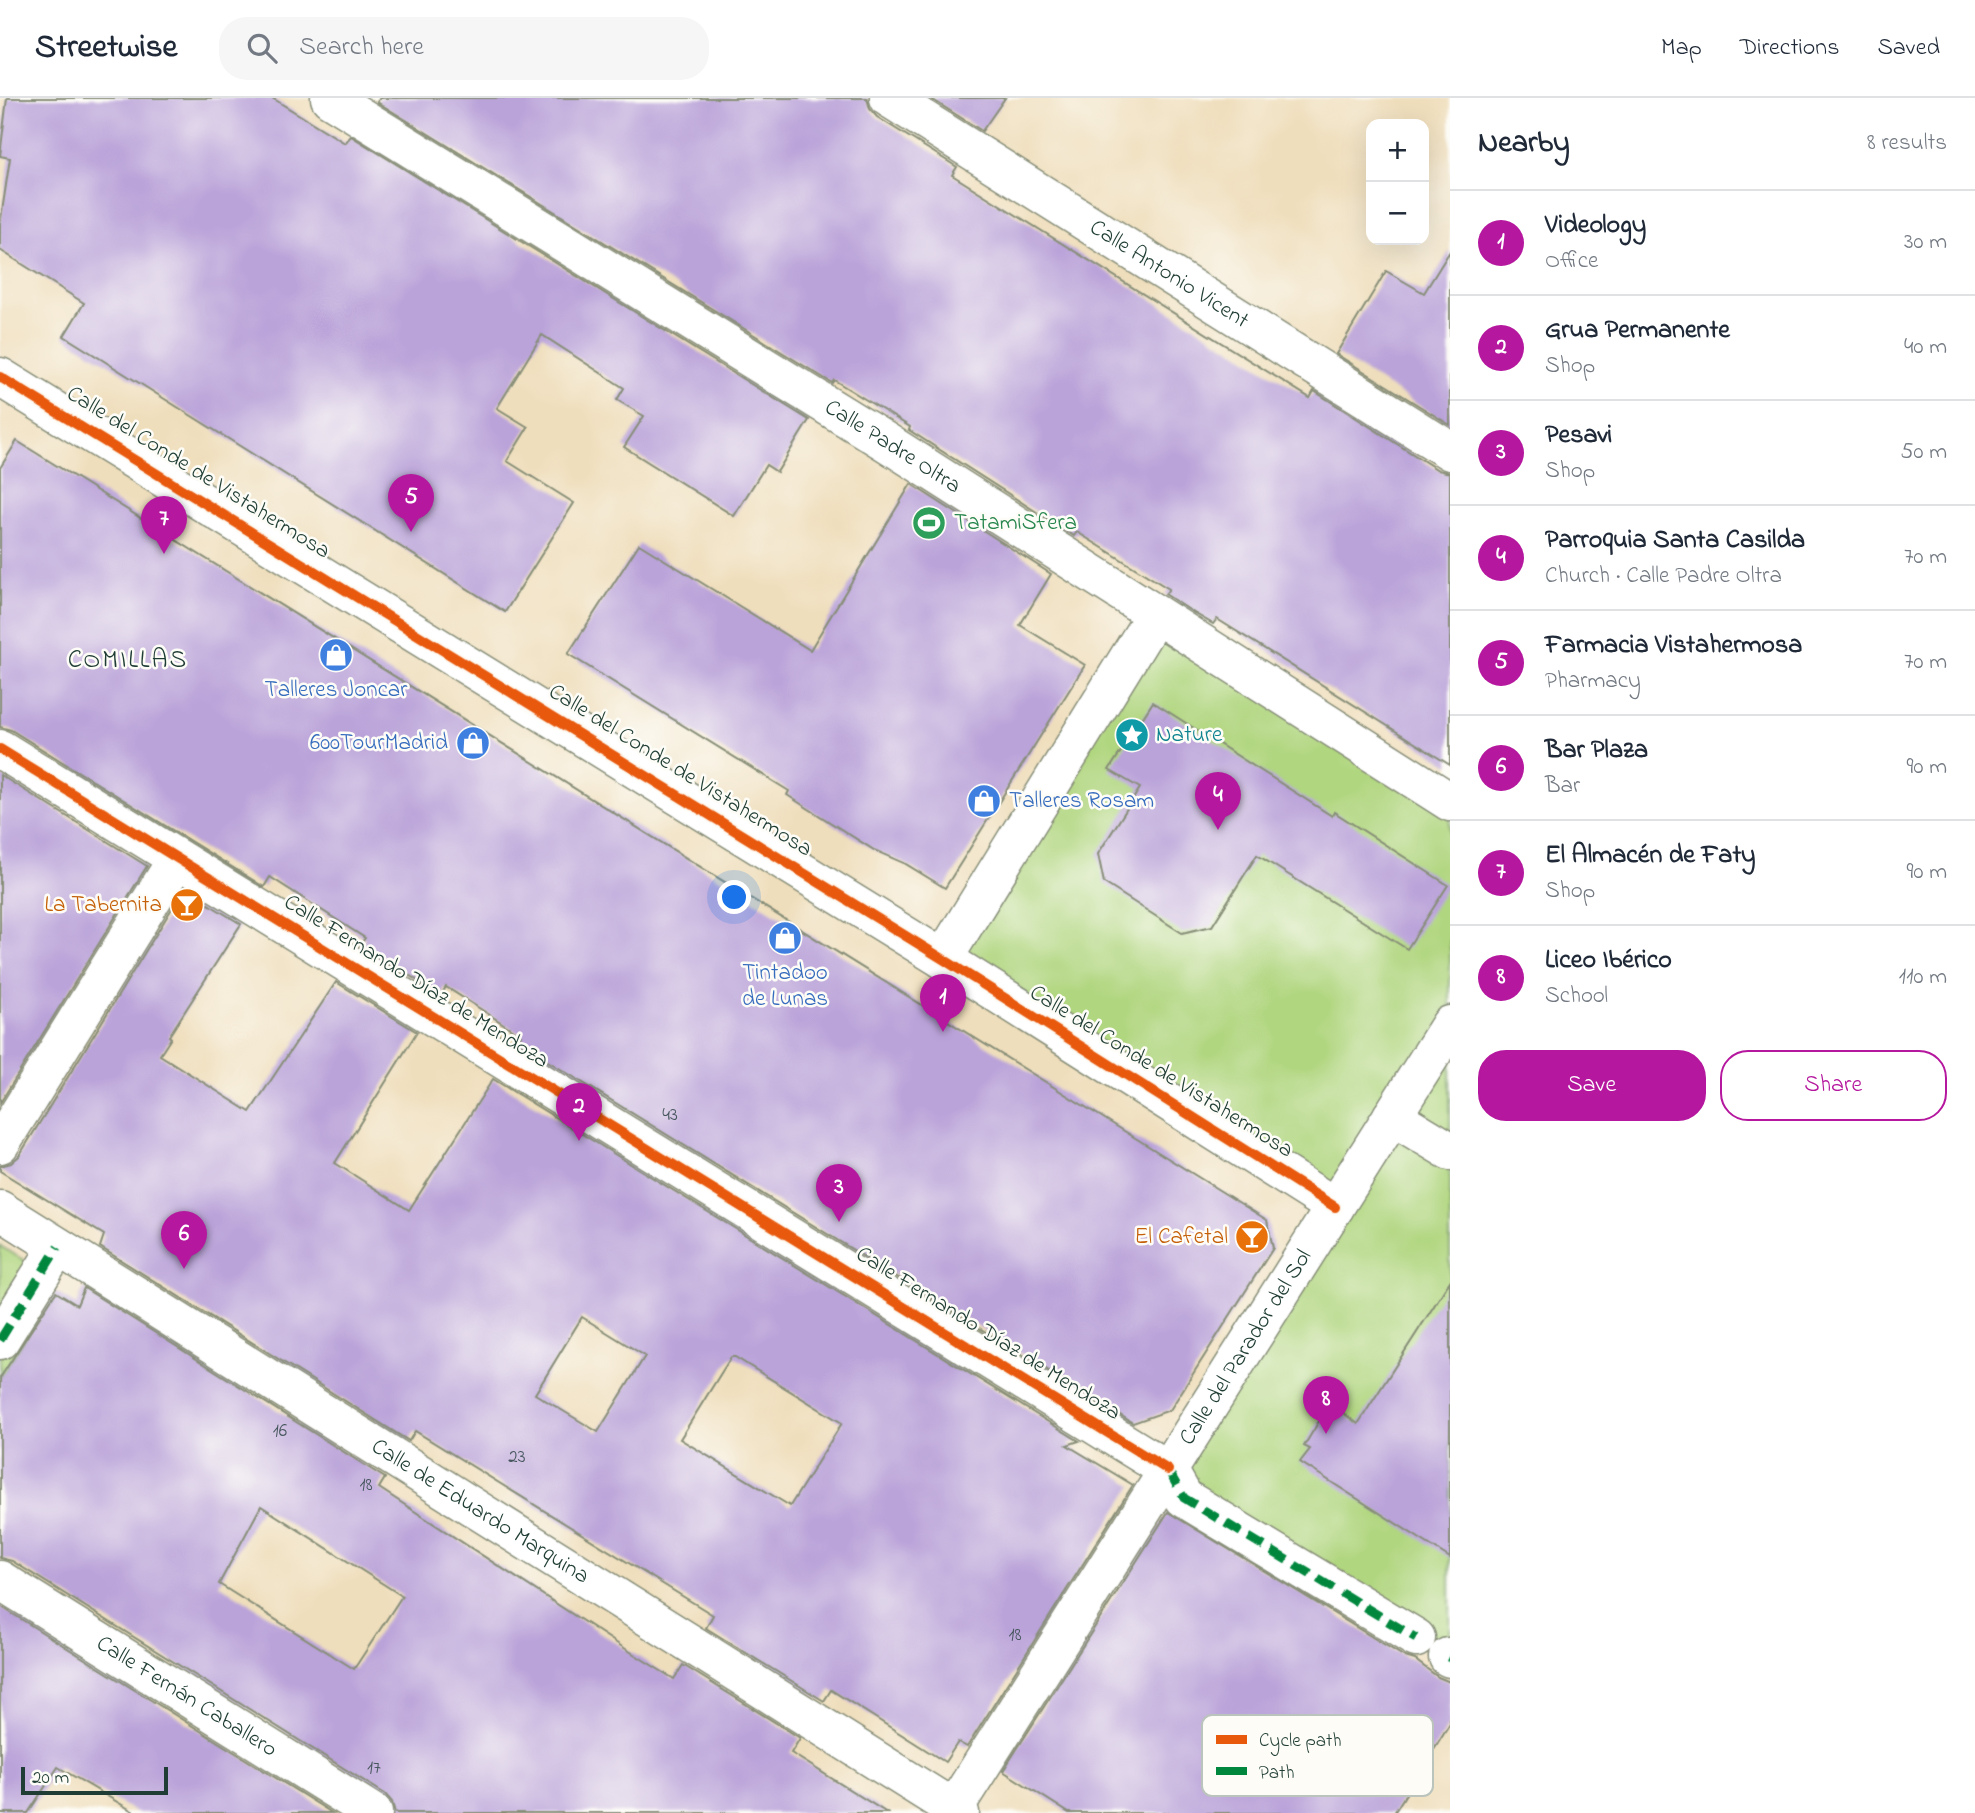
<!DOCTYPE html>
<meta charset="utf-8">
<style>
:root{--surface:#fff;--page:#f6f6f7;--text:#1f2937;--muted:#747a83;--line:#e0e1e3;--accent:#b5179e}
body{margin:0;font-family:"Indie Flower",sans-serif;background:var(--page);color:var(--text)}
.controls{position:absolute;right:21px;top:21px;display:grid;overflow:hidden;border-radius:14px;box-shadow:0 7px 28px #0002}
.controls button{width:63px;height:63px;display:grid;place-items:center;padding:0;border:0;border-bottom:2px solid var(--line);background:var(--surface);color:var(--text);font:35px sans-serif}
.scale{position:absolute;left:21px;bottom:18px;width:147px;box-sizing:border-box;padding-left:7px;border:4px solid #1f3d34;border-top:0;font-size:19px;line-height:24px;white-space:nowrap;color:#1f3d34;-webkit-text-stroke:5px #fdfcf7;paint-order:stroke}
.you{position:absolute;left:735px;top:800px;width:24px;height:24px;margin:-18px;border:5px solid #fff;border-radius:50%;background:#1a73e8;box-shadow:0 0 0 10px #1a73e833}
.badge{display:grid;place-items:center;width:46px;height:46px;border-radius:50%;background:var(--accent);color:#fff;font-size:23px;font-weight:700}
.pin{position:absolute;translate:-50% -58px;filter:drop-shadow(0 2px 4px #0008)}
.pin::after{content:'';position:absolute;top:37px;width:24px;height:21px;background:inherit;clip-path:polygon(0 0,100% 0,50% 100%)}
.list{margin:0;padding:0;list-style:none}
h2{display:flex;justify-content:space-between;align-items:center;height:91px;margin:0;padding:0 28px;font-size:30px}
h2 small{font-size:23px;font-weight:400;color:var(--muted)}
.list li{display:grid;grid-template-columns:46px 1fr auto;gap:21px;align-items:center;box-sizing:border-box;height:105px;padding:0 28px;border-top:2px solid var(--line)}
.list b{display:block;font-size:26px;white-space:nowrap}
.list p{margin:0;font-size:23px;white-space:nowrap;color:var(--muted)}
.list em{font-size:23px;font-style:normal;color:var(--muted)}
.actions{display:flex;gap:14px;padding:21px 28px}
.actions a{flex:1;padding:16px 0;border:2px solid var(--accent);border-radius:28px;text-align:center;font-size:24px;color:var(--accent)}
.actions .main{background:var(--accent);color:#fff}
.icon{flex:none;width:38px;height:38px;fill:none;stroke:currentColor;stroke-width:2;stroke-linecap:round;stroke-linejoin:round}
.map{position:relative;flex:none;width:1450px;height:1715px;overflow:hidden}
header{display:flex;align-items:center;gap:42px;box-sizing:border-box;height:98px;padding:0 35px;background:var(--surface);border-bottom:2px solid var(--line)}
header strong{font-size:33px}
nav{display:flex;gap:38px;margin-inline-start:auto;font-size:24px}
.search{width:490px;height:63px;background:var(--page);display:flex;align-items:center;gap:18px;box-sizing:border-box;padding:0 24px;border-radius:28px;color:var(--muted);font-size:26px}
main{display:flex}
aside{flex:1;background:var(--surface)}
.map>svg:first-child{display:block}
.green{fill:#b0d67f;stroke:#688a5a;stroke-width:2}
.building{fill:#baa3d9;fill-rule:evenodd}
.lines{fill:none;stroke-linecap:round;stroke-linejoin:round}
.minor-casing{stroke:#878e78;stroke-width:41}
.minor{stroke:#fff;stroke-width:38}
.quiet{stroke:#00873e;stroke-width:9;stroke-dasharray:18 9;stroke-linecap:butt}
.cycleway-casing{stroke:#fdfcf7;stroke-width:15}
.cycleway{stroke:#e8590c;stroke-width:10}
.labels{text-anchor:middle;dominant-baseline:central;stroke-width:5;stroke-linejoin:round;paint-order:stroke}
.number-label{font-size:19px;fill:#46565d}
.street-label{font-size:23px;fill:#1f3d34;stroke:#fdfcf7}
.leisure-label{font-size:23px;fill:#27864d;stroke:#fdfcf7;text-anchor:start}
.shop-label{font-size:23px;fill:#366cbe;stroke:#fdfcf7}
.culture-label{font-size:23px;fill:#0d838f;stroke:#fdfcf7;text-anchor:start}
.food-label{font-size:23px;fill:#c56008;stroke:#fdfcf7;text-anchor:end}
.quarter-label{font-size:26px;letter-spacing:2px;fill:#1f3d34;stroke:#fdfcf7}
.key{fill:#fdfcf7;stroke:#bac3bc;stroke-width:2}
.key-label{font-size:19px;fill:#1f3d34}
</style>
<header>
<strong>Streetwise</strong>
<div class="search"><svg class="icon" aria-label="search" viewBox="0 0 24 24"><circle cx="10" cy="10" r="6"/><path d="M15 15l6 6"/></svg>Search here</div>
<nav><a>Map</a><a>Directions</a><a>Saved</a></nav>
</header>
<main>
<div class="map">
<svg width="1450" height="1715" viewBox="0 0 1450 1715">
<rect width="100%" height="100%" fill="#fdfcf7"/>
<filter id="ink" filterUnits="userSpaceOnUse"><feTurbulence type="fractalNoise" baseFrequency=".0143" numOctaves="2"/><feDisplacementMap in="SourceGraphic" scale="14" xChannelSelector="R" yChannelSelector="G"/><feConvolveMatrix kernelMatrix="1 2 1 2 8 2 1 2 1" color-interpolation-filters="sRGB"/></filter>
<filter id="wash" filterUnits="userSpaceOnUse"><feTurbulence type="fractalNoise" baseFrequency=".00686" numOctaves="4" result="noise"/><feDisplacementMap in="SourceGraphic" scale="28" xChannelSelector="R" yChannelSelector="G"/><feGaussianBlur stdDeviation="1.57" result="paint"/><feColorMatrix in="noise" values="0 0 0 0 0 0 0 0 0 0 0 0 0 0 0 0 0 1.4 0 .05"/><feComposite in="paint" operator="in"/></filter>
<g filter="url(#wash)">
<rect width="100%" height="100%" fill="#efdebc"/>
<g class="green">
<polygon points="1155,517 1450,704 1450,1560 1168,1372 1335,1109 943,861"/>
<polygon points="0,1148 42,1173 54,1193 0,1280"/>
</g>
<g id="blocks">
<g class="building">
<polygon points="7,0 272,0 345,45 351,38 809,322 777,374 766,367 734,418 624,349 644,318 617,302 624,290 542,237 497,310 528,329 507,363 574,405 505,514 64,238 84,205 0,152 0,127 10,60 0,58"/>
<polygon points="380,0 867,0 870,11 877,19 957,69 952,77 1310,300 1314,293 1438,372 1450,375 1450,667 1217,521 1213,526 1194,515 1165,496 1169,491 1077,434 1074,438 909,332 910,329 834,282 832,285 377,4"/>
<polygon points="930,0 1005,0 982,33"/>
<polygon points="1450,153 1450,327 1336,256 1386,173 1424,195"/>
<polygon points="17,343 1267,1122 1273,1150 1170,1312 1133,1325 517,944 521,937 446,889 441,897 360,847 365,840 270,779 264,789 11,632 0,629 0,370"/>
<polygon points="911,386 1051,476 1020,527 1085,567 945,790 904,765 874,752 787,697 789,693 568,556 639,446 810,552"/>
<polygon points="1153,604 1332,718 1334,714 1448,787 1407,851 1257,757 1212,828 1182,835 1104,785 1098,756 1140,690 1109,672"/>
<polygon points="0,677 147,768 0,1005"/>
<path d="M184 791 241 826 169 938 171 940 160 957 250 1014 336 884 417 934 335 1065 409 1112 493 981 1079 1343 1067 1347 1133 1387 967 1649 958 1644 945 1664 831 1592 824 1603 706 1530 713 1517 415 1333 409 1343 100 1149 104 1137 0 1073V1068L11 1065 19 1058ZM582 1219 645 1258 598 1334 535 1296ZM731 1259H735L842 1325 790 1408 680 1341Z"/>
<polygon points="1450,1183 1450,1460 1300,1364 1310,1351 1304,1348 1330,1305 1358,1326"/>
<path d="M84 1190 385 1380 379 1390 621 1548 674 1581 683 1567 800 1640 791 1655 887 1715H395L392 1704 385 1696 12 1463 0 1460V1280L56 1194 77 1207ZM261 1408 402 1498 354 1571 219 1486Z"/>
<polygon points="1168,1414 1405,1559 1415,1562 1438,1579 1450,1584 1450,1625 1394,1715 1069,1715 1003,1673"/>
<polygon points="0,1508 332,1715 136,1715 58,1669 28,1715 0,1715"/>
</g>
</g>
</g>
<g filter="url(#ink)">
<use href="#blocks" fill-opacity="0" stroke="#878e78" stroke-width="2"/>
<g class="lines">
<g class="minor-casing">
<g id="minor">
<path id="s1" d="M330 0 886 344 1450 704"/>
<path id="s2" d="M889 0 1450 353"/>
<polyline points="0,279 943,861 1335,1109"/>
<polyline points="0,651 1168,1372 1184,1400 1416,1540"/>
<polyline points="943,861 1155,517"/>
<polyline points="1392,1018 1450,1053"/>
<polyline points="0,1046 177,761"/>
<path id="s3" d="M0 1112 960 1715"/>
<polyline points="0,1242 58,1149"/>
<path id="s4" d="M0 1482 373 1715"/>
<polyline points="1448,1559 1450,1560"/>
<path id="s5" d="M951 1715 1450 927"/>
</g>
</g>
<use href="#minor" class="minor"/>
<g class="quiet">
<polyline points="0,1242 58,1149"/>
<polyline points="1168,1372 1184,1400 1416,1540"/>
<polyline points="1448,1559 1450,1560"/>
</g>
<g class="cycleway-casing">
<g id="cycleway">
<polyline points="0,279 943,861 1335,1109"/>
<polyline points="0,651 1168,1372"/>
</g>
</g>
<use href="#cycleway" class="cycleway"/>
</g>
</g>
<defs>
<g id="stadium-disc" transform="scale(1.75)"><circle r="9.5" fill="#2e9e5b" stroke="#fdfcf7"/><path d="M0-5a6.5 5 0 1 0 0 10a6.5 5 0 1 0 0-10ZM-3.5-1.8h7v3.6h-7Z" fill="#fff"/></g>
<g id="shop-disc" transform="scale(1.75)"><circle r="9.5" fill="#3f7fe0" stroke="#fdfcf7"/><path d="M-5-2.5h2.3a2.7 3.5 0 0 1 5.4 0H5L5.5 6h-11ZM-1.5-2.5h3a1.5 2.3 0 0 0-3 0Z" fill="#fff"/></g>
<g id="sight-disc" transform="scale(1.75)"><circle r="9.5" fill="#0f9aa8" stroke="#fdfcf7"/><path d="M0-6L1.8-2.2L6-1.7L2.9 1.2L3.7 5.4L0 3.3L-3.7 5.4L-2.9 1.2L-6-1.7L-1.8-2.2Z" fill="#fff"/></g>
<g id="bar-disc" transform="scale(1.75)"><circle r="9.5" fill="#e8710a" stroke="#fdfcf7"/><path d="M-6-5H6L.8 .8V4.5H3.5V6h-7V4.5H-.8V.8Z" fill="#fff"/></g>
</defs>
<g fill-rule="evenodd">
<use href="#stadium-disc" x="929" y="425"/>
<use href="#shop-disc" x="336" y="557"/>
<use href="#sight-disc" x="1132" y="637"/>
<use href="#shop-disc" x="473" y="645"/>
<use href="#shop-disc" x="984" y="703"/>
<use href="#bar-disc" x="187" y="807"/>
<use href="#shop-disc" x="785" y="840"/>
<use href="#bar-disc" x="1252" y="1139"/>
</g>
<g class="labels">
<g class="number-label">
<text x="670" y="1017">43</text>
<text x="280" y="1333">16</text>
<text x="517" y="1359">23</text>
<text x="366" y="1387">18</text>
<text x="1015" y="1537">18</text>
<text x="374" y="1670">17</text>
</g>
<g class="street-label">
<text stroke="none"><textPath href="#s2" startOffset="331">Calle Antonio Vicent</textPath></text>
<text stroke="none"><textPath href="#s1" startOffset="662">Calle Padre Oltra</textPath></text>
<text transform="translate(198 375) rotate(32)">Calle del Conde de Vistahermosa</text>
<text transform="translate(680 673) rotate(32)">Calle del Conde de Vistahermosa</text>
<text transform="translate(416 884) rotate(32)">Calle Fernando Díaz de Mendoza</text>
<text transform="translate(1161 974) rotate(32)">Calle del Conde de Vistahermosa</text>
<text transform="translate(988 1236) rotate(32)">Calle Fernando Díaz de Mendoza</text>
<text stroke="none"><textPath href="#s5" startOffset="551">Calle del Parador del Sol</textPath></text>
<text stroke="none"><textPath href="#s3" startOffset="567">Calle de Eduardo Marquina</textPath></text>
<text stroke="none"><textPath href="#s4" startOffset="220">Calle Fernán Caballero</textPath></text>
</g>
<g class="leisure-label">
<text x="954" y="425">TatamiSfera</text>
</g>
<g class="shop-label">
<text x="336" y="592">Talleres Joncar</text>
<text x="448" y="645" text-anchor="end">600TourMadrid</text>
<text x="1009" y="703" text-anchor="start">Talleres Rosam</text>
<text x="785" y="875">Tintadoo<tspan x="785" dy="26">de Lunas</tspan></text>
</g>
<g class="culture-label">
<text x="1156" y="637">Nature</text>
</g>
<g class="food-label">
<text x="162" y="807">La Tabernita</text>
<text x="1228" y="1139">El Cafetal</text>
</g>
<g class="quarter-label">
<text x="128" y="563">COMILLAS</text>
</g>
</g>
<rect x="1202" y="1617" width="231" height="81" rx="10" class="key"/>
<rect x="1216" y="1637" width="31" height="9" fill="#e8590c"/>
<rect x="1216" y="1669" width="31" height="8" fill="#00873e"/>
<g class="key-label">
<text x="1259" y="1648">Cycle path</text>
<text x="1259" y="1680">Path</text>
</g>
</svg>
<div class="controls">
<button>+</button>
<button>−</button>
</div>
<div class="scale">20 m</div>
<div class="you"></div>
<div class="pin badge" style="left:943px;top:934px">1</div>
<div class="pin badge" style="left:579px;top:1043px">2</div>
<div class="pin badge" style="left:839px;top:1124px">3</div>
<div class="pin badge" style="left:1218px;top:732px">4</div>
<div class="pin badge" style="left:411px;top:434px">5</div>
<div class="pin badge" style="left:184px;top:1171px">6</div>
<div class="pin badge" style="left:164px;top:456px">7</div>
<div class="pin badge" style="left:1326px;top:1336px">8</div>
</div>
<aside>
<h2>Nearby<small>8 results</small></h2>
<ul class="list">
<li><span class="badge">1</span><div><b>Videology</b><p>Office</p></div><em>30 m</em></li>
<li><span class="badge">2</span><div><b>Grua Permanente</b><p>Shop</p></div><em>40 m</em></li>
<li><span class="badge">3</span><div><b>Pesavi</b><p>Shop</p></div><em>50 m</em></li>
<li><span class="badge">4</span><div><b>Parroquia Santa Casilda</b><p>Church · Calle Padre Oltra</p></div><em>70 m</em></li>
<li><span class="badge">5</span><div><b>Farmacia Vistahermosa</b><p>Pharmacy</p></div><em>70 m</em></li>
<li><span class="badge">6</span><div><b>Bar Plaza</b><p>Bar</p></div><em>90 m</em></li>
<li><span class="badge">7</span><div><b>El Almacén de Faty</b><p>Shop</p></div><em>90 m</em></li>
<li><span class="badge">8</span><div><b>Liceo Ibérico</b><p>School</p></div><em>110 m</em></li>
</ul>
<div class="actions"><a class="main">Save</a><a>Share</a></div>
</aside>
</main>
